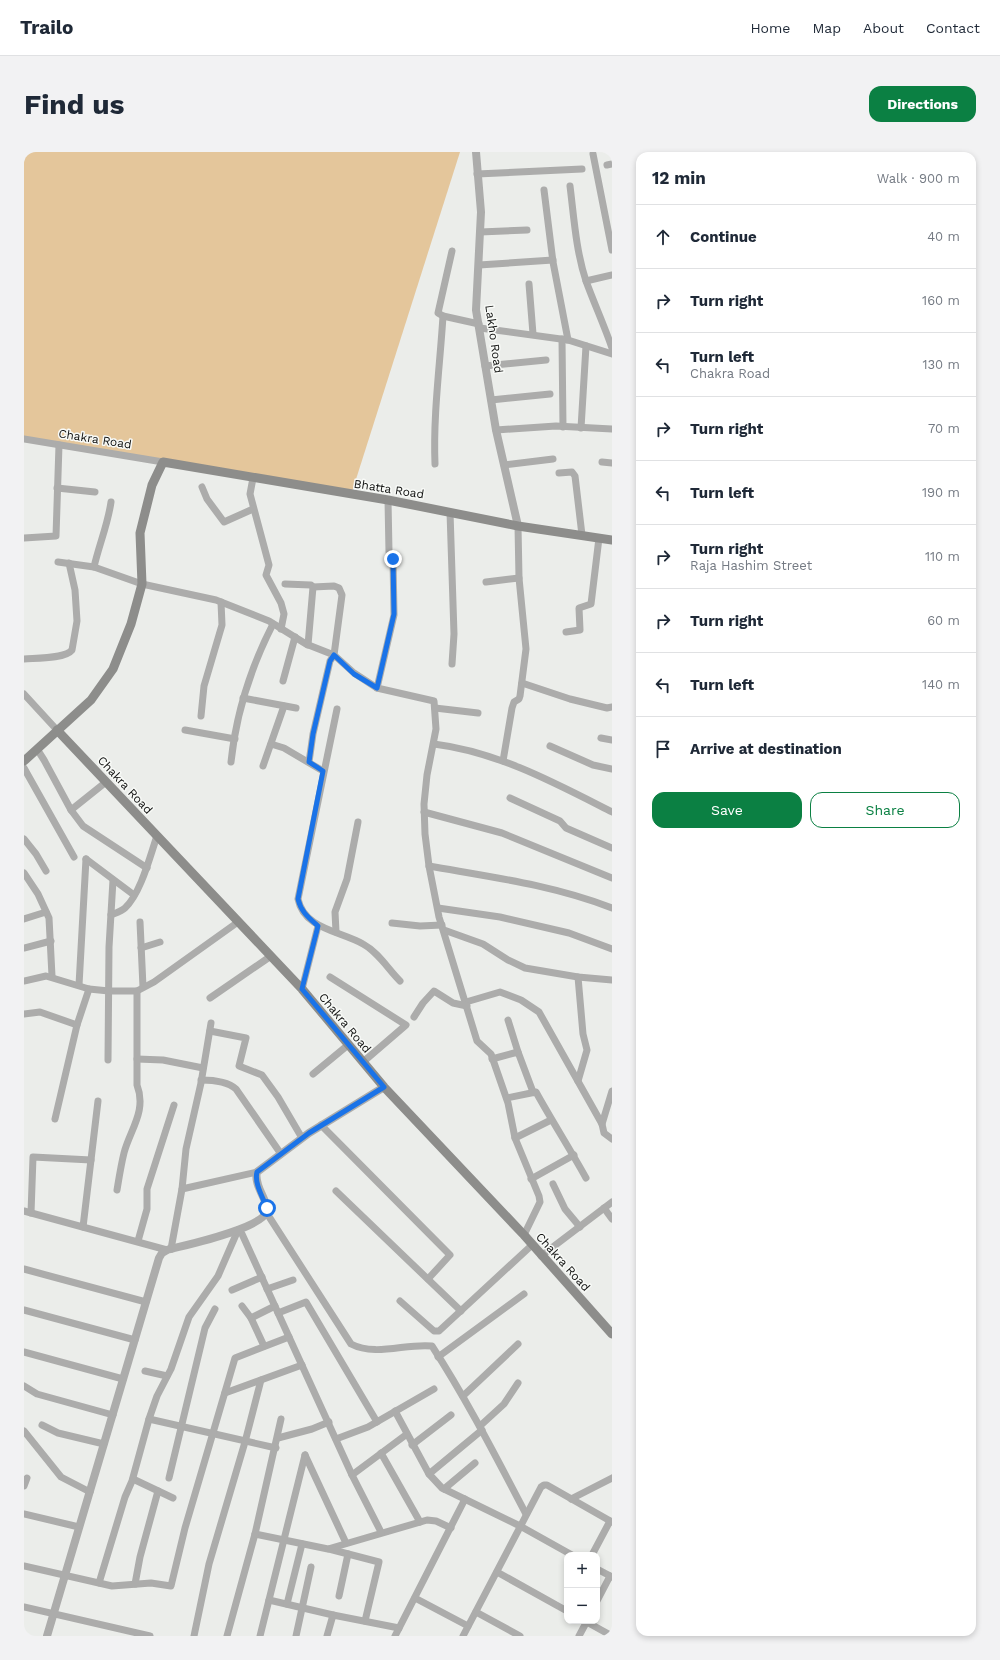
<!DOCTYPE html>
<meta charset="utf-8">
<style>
:root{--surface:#fff;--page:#f2f2f3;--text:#1f2937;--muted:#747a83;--line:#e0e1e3;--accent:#0b8043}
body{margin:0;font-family:"Work Sans",sans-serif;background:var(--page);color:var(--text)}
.controls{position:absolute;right:12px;bottom:12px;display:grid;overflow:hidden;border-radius:8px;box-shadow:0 2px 6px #0003}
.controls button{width:36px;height:36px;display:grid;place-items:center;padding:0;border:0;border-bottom:1px solid var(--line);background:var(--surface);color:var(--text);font:20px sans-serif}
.stop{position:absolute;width:12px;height:12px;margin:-9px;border:3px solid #1a73e8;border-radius:50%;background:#fff}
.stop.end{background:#1a73e8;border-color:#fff;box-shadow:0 1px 4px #0008}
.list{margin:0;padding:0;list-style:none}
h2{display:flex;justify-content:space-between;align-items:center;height:52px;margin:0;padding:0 16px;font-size:17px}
h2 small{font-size:13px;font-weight:400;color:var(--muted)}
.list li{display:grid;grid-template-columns:26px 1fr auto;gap:12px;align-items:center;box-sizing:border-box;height:64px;padding:0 16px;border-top:1px solid var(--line)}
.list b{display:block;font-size:15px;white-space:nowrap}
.list p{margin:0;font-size:13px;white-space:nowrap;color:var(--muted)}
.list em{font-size:13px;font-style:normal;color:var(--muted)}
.actions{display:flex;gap:8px;padding:12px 16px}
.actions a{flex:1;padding:9px 0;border:1px solid var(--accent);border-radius:12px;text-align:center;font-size:14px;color:var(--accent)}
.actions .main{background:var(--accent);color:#fff}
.icon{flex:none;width:22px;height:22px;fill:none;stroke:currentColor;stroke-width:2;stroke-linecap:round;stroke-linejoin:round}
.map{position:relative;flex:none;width:588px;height:1484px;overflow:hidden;border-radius:12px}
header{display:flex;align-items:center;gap:24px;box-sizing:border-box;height:56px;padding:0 20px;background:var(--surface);border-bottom:1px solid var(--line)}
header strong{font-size:19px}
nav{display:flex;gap:22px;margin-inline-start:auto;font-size:14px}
.intro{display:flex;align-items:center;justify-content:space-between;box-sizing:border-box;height:96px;padding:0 24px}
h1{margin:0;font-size:28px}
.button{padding:10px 18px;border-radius:12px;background:var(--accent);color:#fff;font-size:14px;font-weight:700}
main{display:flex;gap:24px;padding:0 24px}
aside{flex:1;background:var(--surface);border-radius:12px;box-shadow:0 2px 6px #0003}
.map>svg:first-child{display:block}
.green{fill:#e4c69b}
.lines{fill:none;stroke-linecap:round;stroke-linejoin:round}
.minor{stroke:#acacab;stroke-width:7}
.tertiary{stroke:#acacab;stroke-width:8}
.secondary{stroke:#8d8d8b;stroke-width:9}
.route{stroke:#1a73e8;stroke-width:5}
.labels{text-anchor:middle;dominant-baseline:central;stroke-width:3;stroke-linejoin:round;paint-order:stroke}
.street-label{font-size:12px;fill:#101110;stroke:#f8faf7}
</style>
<header>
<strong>Trailo</strong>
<nav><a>Home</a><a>Map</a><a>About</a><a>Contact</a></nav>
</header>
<div class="intro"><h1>Find us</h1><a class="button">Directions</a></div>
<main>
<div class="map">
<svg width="588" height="1484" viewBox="0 0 588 1484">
<rect width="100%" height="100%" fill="#ebedea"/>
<polygon class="green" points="0,0 436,0 327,343 0,287"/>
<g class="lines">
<g class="minor">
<polyline points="569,2 588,98"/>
<polyline points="583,13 588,12"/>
<polyline points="453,22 558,17"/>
<path d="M546 34C550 66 552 99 562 129 570 151 580 173 588 196"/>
<polyline points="520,38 529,110 544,188"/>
<polyline points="456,80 503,78"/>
<polyline points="428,99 414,161 419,164 455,172"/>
<polyline points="455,113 529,108"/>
<polyline points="562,129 588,123"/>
<polyline points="505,132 509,182"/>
<polyline points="456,176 544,188 588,202"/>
<polyline points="538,187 539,275"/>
<polyline points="461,214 522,208"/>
<polyline points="467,248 526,242"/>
<polyline points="557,276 562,194"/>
<polyline points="472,278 532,274 588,277"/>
<polyline points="0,287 139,310"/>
<polyline points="578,310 588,311"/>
<path d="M411 312C409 263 416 213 419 164"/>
<polyline points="480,313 529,307"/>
<polyline points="535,321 548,320 551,324 558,383"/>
<polyline points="229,326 226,342 245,413 242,423 257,451 260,462 257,477"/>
<polyline points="178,335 183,347 200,370 229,357"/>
<polyline points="33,336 71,340"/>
<polyline points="426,360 430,482 428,512"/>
<polyline points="0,386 32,384 35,293"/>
<polyline points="34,410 70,415 118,432 192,448 245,469 282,492 310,503 330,521 353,536 410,549 412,577 403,623 400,652 401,682 405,714 415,765 453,889 467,902 484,951 491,986 515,1044 516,1050 500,1083"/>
<path d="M70 415C75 393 84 372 87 350"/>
<polyline points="462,430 495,426"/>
<polyline points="261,432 287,433 289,435 310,434 315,436 318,443 310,503 306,509 289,582 285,610"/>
<polyline points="542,480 556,478 555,456 567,452 575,386"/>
<polyline points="284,493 289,435"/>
<path d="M0 507C11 506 41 507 48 498L53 469 51 438 45 411"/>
<polyline points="259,529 271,485"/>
<polyline points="498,531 546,547 583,556 588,555"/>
<polyline points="353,536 370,463 369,407 365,400 364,348"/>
<polyline points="0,542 33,578"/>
<polyline points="219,546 272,556"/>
<polyline points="411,556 454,561"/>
<path d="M313 557 274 747C280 777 316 779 339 792 354 800 364 817 376 829"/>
<polyline points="177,564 180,534 198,473 197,450"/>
<polyline points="161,578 211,587"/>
<polyline points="577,586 588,588"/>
<polyline points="247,592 260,596 299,619"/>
<path d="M410 592C474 600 531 631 588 660"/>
<polyline points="526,594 569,613 588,617"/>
<polyline points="13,597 20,608 47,658 59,674 123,716"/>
<polyline points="479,609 488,556 490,550 495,547 496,544 502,497 495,426 494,374"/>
<path d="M207 610C212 562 227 515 249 472"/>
<polyline points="239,614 260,554"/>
<polyline points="0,616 50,705"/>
<polyline points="486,646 536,669 542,676 588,696"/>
<polyline points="47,658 82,630"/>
<polyline points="400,660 478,681 588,726"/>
<polyline points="0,687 12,702 22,719"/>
<polyline points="62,707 110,743"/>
<path d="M405 714C467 725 529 733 588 756"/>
<polyline points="0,721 14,742 25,766 28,824"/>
<polyline points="414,756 476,765 545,781 588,797"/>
<path d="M87 763C92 761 98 759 101 756 117 741 126 704 133 684"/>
<polyline points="0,767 22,760"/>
<polyline points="116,770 119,835"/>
<polyline points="368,771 396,774 418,773"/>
<polyline points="420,778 459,792 484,808 501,816 554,825 588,828"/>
<polyline points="312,780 311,760 323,727 334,670"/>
<polyline points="0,796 27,789"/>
<polyline points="117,796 136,790"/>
<polyline points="306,825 382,873 339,910"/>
<polyline points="0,829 22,824 65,837 85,839 113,839 130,830 214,770"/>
<polyline points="55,833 62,707"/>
<polyline points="278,837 294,774"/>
<polyline points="186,846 247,804"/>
<polyline points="442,850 476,840 497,848 515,860 578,972 580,981 588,987"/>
<polyline points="0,862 16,860 53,873"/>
<polyline points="390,865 399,851 410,839 429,851 443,854"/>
<polyline points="484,868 494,900"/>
<polyline points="186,879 222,886 215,914 238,923 254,945 278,986"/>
<polyline points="113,907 139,908 179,916"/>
<polyline points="468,907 494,900 509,940"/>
<polyline points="84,908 85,795 89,728"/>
<polyline points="289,922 324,893"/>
<path d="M177 928C189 928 203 929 212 937L257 1002"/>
<polyline points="554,929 563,898 559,882 554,825"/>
<path d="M483 946 512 940C528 969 546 997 562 1026"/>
<polyline points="31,967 53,873 65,837"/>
<polyline points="578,972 588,939"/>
<polyline points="297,973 426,1103 404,1127"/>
<polyline points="491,986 527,968"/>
<polyline points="507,1027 550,1003"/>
<polyline points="529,1032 541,1057 556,1075"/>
<polyline points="158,1037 162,997 177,931 187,871"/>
<path d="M93 1038C95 1026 97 1013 100 1001 106 978 123 959 113 933V839"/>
<polyline points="312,1039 437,1159"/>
<polyline points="580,1056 588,1067"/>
<polyline points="0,1059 143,1098"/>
<path d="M242 1060 327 1192C352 1205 382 1191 408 1194 443 1248 472 1305 502 1362"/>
<polyline points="7,1061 9,1005 67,1008"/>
<polyline points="59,1075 74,949"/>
<polyline points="114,1089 123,1057 123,1037 150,953"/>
<polyline points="147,1097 158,1037 233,1020"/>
<polyline points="517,1104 588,1050"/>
<polyline points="0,1117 122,1150"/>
<polyline points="243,1137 269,1128"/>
<polyline points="208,1138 238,1125"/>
<polyline points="376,1149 410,1179 415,1179 508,1093"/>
<polyline points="218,1154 227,1166 240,1194"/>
<polyline points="0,1158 111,1188"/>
<polyline points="254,1161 282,1150 353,1270"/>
<polyline points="227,1166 251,1154"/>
<polyline points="0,1200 99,1227"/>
<polyline points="414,1205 500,1142"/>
<polyline points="121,1219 143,1224"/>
<polyline points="0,1234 13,1242 89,1263"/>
<polyline points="201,1241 278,1213"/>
<polyline points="439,1244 494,1192"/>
<polyline points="371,1259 405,1322 418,1336 496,1374 548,1403"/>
<polyline points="125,1267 252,1296"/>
<polyline points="18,1273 34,1281 80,1292"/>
<polyline points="456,1274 480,1252 494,1231"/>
<polyline points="0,1279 37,1325 66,1340"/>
<polyline points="254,1286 288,1277 305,1270"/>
<polyline points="312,1287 344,1275 410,1237"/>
<polyline points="388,1293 427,1263"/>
<polyline points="357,1301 396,1370"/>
<polyline points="281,1303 322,1391"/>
<polyline points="405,1322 458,1278"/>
<polyline points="328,1323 383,1282"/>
<polyline points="145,1326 181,1176 191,1157"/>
<polyline points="109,1327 149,1346"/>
<polyline points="0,1334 3,1326"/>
<polyline points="420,1337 451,1311"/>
<polyline points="547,1347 588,1326"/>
<polyline points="0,1362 55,1375"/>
<polyline points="231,1382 304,1397 403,1368 412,1369 427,1376"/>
<polyline points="305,1397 355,1410 341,1469"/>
<polyline points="568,1403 586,1369"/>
<polyline points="0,1414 88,1434 127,1431 147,1434 161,1376 211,1206 265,1185"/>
<polyline points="573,1417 588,1425"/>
<polyline points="473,1420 543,1459"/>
<polyline points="75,1431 101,1345 108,1329 125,1267 133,1244 147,1217 165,1165 194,1124 214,1078 218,1082 328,1323 357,1380"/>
<polyline points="111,1432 116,1405 134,1339"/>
<polyline points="315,1444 324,1402"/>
<polyline points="391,1446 444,1474"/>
<polyline points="245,1448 309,1463"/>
<polyline points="573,1449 586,1424"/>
<polyline points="263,1452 278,1392"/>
<polyline points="0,1455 126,1484"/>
<polyline points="452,1460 496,1484"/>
<polyline points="561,1469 588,1484"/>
<polyline points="170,1484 185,1412 221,1290 237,1228"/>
<polyline points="203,1484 231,1382 257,1267"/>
<polyline points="236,1484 281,1303"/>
<polyline points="272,1484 287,1415"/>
<polyline points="303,1484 309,1463 375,1476"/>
<polyline points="371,1484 441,1347"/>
<polyline points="439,1484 517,1335 520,1333 523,1333 588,1370"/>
<polyline points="555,1484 563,1469"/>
</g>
<g class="tertiary">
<polyline points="452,0 457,60 452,158 472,278 494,374"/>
<path d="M23 1484 135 1106 138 1101 143 1098C161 1093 238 1077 243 1059 245 1050 229 1033 233 1020L285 981 360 935"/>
</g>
<g class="secondary">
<polyline points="33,578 278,837 360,935 500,1083 588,1182"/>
<polyline points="0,609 67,548 89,517 107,472 118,432 116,381 128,333 139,310 364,348 494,374 588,388"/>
</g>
</g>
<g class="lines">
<path class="route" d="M243 1056C239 1046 230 1031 233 1020L285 981 360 935 278 837 294 774C285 766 277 760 274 747L299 619 285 610 289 582 306 509 310 503 330 522 353 536 370 462 369 407"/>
</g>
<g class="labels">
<g class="street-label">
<text transform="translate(470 187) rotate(82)">Lakho Road</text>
<text transform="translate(71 287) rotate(9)">Chakra Road</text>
<text transform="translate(365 337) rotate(9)">Bhatta Road</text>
<text transform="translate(101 633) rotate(47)">Chakra Road</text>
<text transform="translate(321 871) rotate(50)">Chakra Road</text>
<text transform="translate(539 1110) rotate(48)">Chakra Road</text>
</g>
</g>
</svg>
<div class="controls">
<button>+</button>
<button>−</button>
</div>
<div class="stop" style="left:243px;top:1056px"></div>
<div class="stop end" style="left:369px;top:407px"></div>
</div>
<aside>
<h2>12 min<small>Walk · 900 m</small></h2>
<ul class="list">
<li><svg class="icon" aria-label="ahead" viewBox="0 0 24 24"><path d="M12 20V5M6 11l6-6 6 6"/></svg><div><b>Continue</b></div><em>40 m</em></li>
<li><svg class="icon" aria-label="right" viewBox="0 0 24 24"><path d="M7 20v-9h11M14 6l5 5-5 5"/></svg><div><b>Turn right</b></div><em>160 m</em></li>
<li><svg class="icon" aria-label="left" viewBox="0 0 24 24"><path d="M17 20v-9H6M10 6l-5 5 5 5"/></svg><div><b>Turn left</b><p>Chakra Road</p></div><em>130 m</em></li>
<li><svg class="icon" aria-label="right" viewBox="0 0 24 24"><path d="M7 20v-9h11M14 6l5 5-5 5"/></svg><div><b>Turn right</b></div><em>70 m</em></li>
<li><svg class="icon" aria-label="left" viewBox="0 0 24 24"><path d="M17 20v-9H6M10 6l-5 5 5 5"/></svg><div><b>Turn left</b></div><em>190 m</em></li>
<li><svg class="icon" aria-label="right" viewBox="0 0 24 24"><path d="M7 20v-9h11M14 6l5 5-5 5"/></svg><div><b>Turn right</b><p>Raja Hashim Street</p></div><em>110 m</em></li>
<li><svg class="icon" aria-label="right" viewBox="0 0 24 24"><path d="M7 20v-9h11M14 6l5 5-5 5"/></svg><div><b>Turn right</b></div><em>60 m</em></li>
<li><svg class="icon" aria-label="left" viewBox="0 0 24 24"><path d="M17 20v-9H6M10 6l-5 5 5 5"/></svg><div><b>Turn left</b></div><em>140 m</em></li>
<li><svg class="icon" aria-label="arrive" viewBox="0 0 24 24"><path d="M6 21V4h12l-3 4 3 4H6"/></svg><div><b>Arrive at destination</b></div></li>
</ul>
<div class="actions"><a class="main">Save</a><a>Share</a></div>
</aside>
</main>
